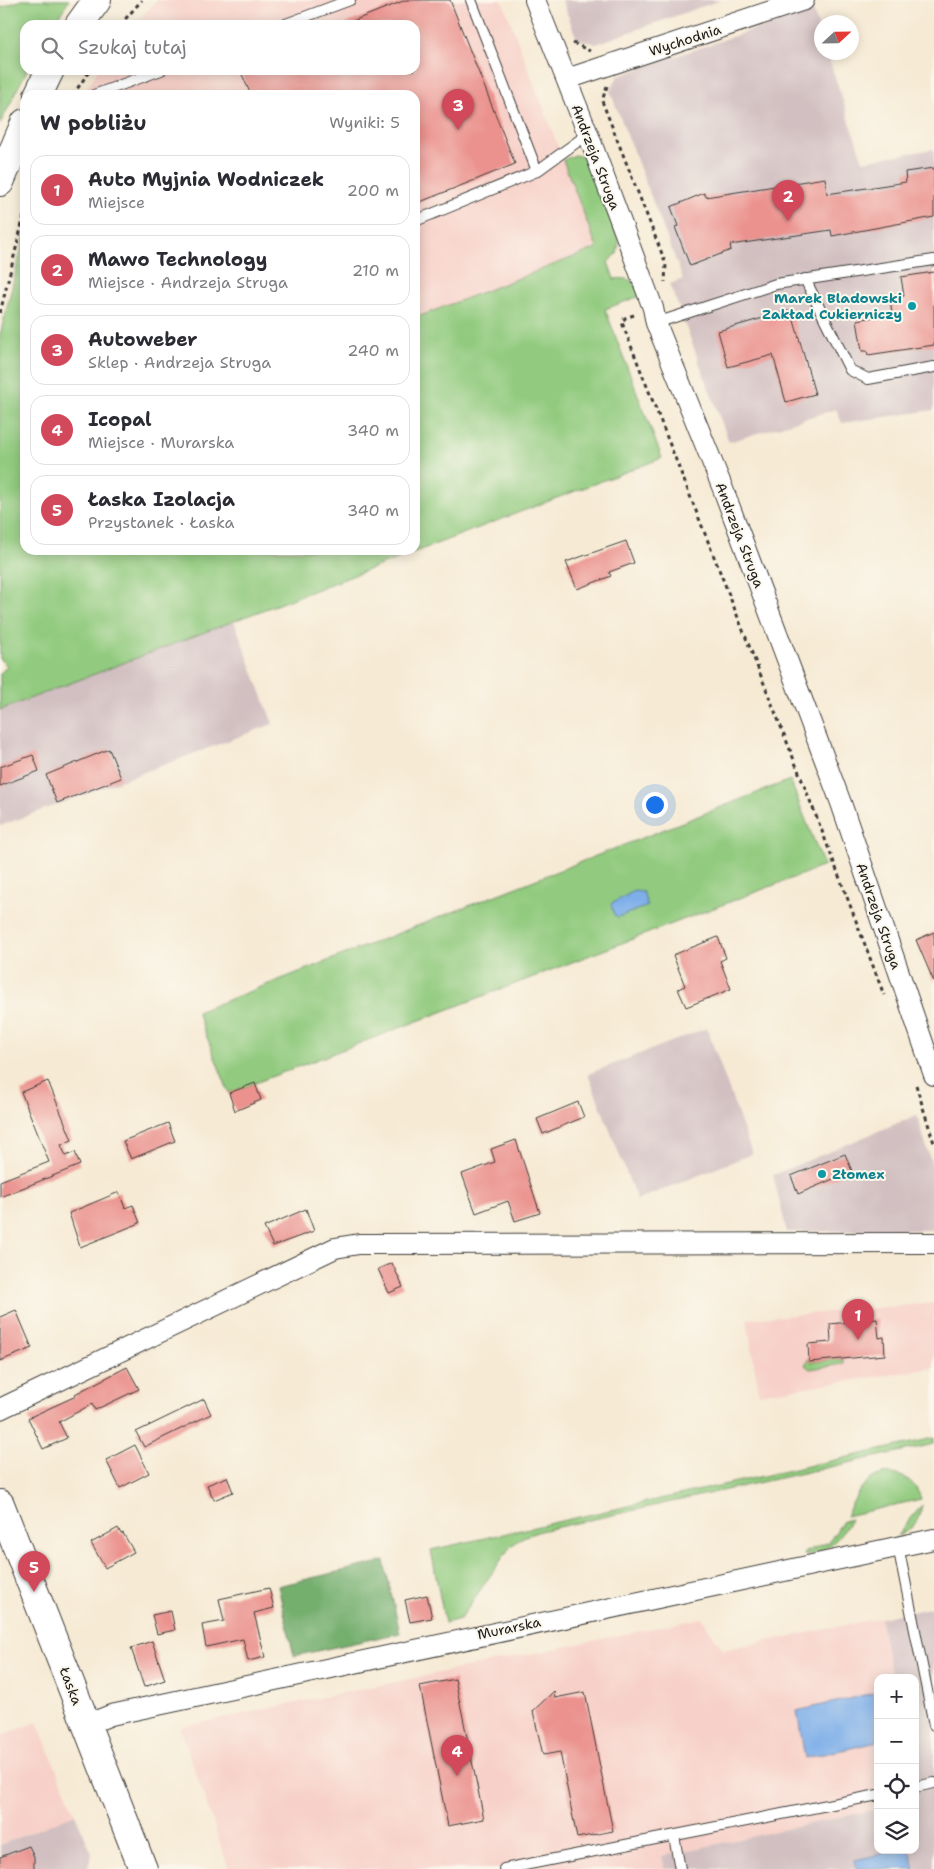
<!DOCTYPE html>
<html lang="pl">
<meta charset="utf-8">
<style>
:root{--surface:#fff;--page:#f2f2f3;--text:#2b2b33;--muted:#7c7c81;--line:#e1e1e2;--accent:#d1495b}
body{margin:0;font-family:"Shantell Sans",sans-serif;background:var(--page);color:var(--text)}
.controls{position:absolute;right:15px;bottom:15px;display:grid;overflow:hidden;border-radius:10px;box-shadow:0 2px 12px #0003}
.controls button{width:45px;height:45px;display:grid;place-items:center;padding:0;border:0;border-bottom:1px solid var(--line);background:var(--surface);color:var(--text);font:25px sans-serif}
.compass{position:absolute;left:814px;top:15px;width:45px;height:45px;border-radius:50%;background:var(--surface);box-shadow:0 2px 12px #0003;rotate:68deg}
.you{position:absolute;left:654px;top:804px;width:18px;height:18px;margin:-12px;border:4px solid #fff;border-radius:50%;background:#1a73e8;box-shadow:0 0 0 8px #1a73e833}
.badge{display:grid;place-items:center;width:32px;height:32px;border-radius:50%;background:var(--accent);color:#fff;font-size:16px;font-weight:700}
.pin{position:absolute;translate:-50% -41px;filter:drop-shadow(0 1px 2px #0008)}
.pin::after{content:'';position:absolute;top:26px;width:18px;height:15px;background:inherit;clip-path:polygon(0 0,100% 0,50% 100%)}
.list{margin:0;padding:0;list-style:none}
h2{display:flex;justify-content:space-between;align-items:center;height:65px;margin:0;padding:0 20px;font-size:21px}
h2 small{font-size:16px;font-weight:400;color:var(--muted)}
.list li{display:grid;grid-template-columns:32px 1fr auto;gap:15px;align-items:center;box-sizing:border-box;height:70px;margin:0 10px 10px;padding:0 10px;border:1px solid var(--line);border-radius:15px}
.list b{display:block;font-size:19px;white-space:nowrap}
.list p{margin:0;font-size:16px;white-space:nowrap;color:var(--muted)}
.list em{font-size:16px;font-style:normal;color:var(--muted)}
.icon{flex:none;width:28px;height:28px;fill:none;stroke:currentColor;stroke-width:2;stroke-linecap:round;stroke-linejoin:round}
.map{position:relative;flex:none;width:934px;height:1869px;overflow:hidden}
.search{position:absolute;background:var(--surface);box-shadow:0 2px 12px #0003;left:20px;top:20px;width:400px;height:55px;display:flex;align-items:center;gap:12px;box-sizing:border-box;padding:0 18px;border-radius:15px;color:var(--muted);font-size:19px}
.panel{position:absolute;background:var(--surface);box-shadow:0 2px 12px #0003;left:20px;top:90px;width:400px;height:465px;border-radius:15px}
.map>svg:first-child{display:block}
.built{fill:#f7d1c9}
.industrial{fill:#d2bfc1}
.green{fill:#92cb7f;stroke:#57744e}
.forest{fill:#75af6e;stroke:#486645}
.water{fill:#7eafe9;stroke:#4d6682}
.building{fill:#eb928e}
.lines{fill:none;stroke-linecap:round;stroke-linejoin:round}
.service-casing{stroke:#3d3b38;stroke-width:12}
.minor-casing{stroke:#3d3b38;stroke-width:22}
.secondary-casing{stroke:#3d3b38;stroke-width:30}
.path{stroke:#3d3b38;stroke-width:3;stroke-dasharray:4 4;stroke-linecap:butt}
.service{stroke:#fff;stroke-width:10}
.minor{stroke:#fff;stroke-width:20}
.secondary{stroke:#fff;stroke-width:28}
.culture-dot{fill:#0f9aa8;stroke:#fbf7ec;stroke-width:2}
.labels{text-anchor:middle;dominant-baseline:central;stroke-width:4;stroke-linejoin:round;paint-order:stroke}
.street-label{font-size:14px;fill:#1c1c1c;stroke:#fbf7ec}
.culture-label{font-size:14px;font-weight:bold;fill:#0d838f;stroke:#fbf7ec;text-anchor:end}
</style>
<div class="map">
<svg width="934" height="1869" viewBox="0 0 934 1869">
<rect width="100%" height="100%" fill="#fbf7ec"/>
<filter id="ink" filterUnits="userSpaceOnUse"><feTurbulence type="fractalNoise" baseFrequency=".02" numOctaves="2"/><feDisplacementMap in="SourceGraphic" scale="10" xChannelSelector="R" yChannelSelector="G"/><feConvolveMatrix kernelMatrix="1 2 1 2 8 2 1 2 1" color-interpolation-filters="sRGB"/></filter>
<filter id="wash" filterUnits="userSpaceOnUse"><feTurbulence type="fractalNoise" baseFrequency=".0096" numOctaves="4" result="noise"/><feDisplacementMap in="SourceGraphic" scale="20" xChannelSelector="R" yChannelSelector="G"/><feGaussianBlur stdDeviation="1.12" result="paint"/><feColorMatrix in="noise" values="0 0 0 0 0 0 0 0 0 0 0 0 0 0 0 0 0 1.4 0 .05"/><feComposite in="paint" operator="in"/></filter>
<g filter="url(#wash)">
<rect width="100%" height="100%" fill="#f6ead4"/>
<g class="built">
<polygon points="157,0 502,0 597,248 415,318 415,95 83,95 98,70 415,70 415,25 133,25"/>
<polygon points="934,1303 934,1368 759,1394 747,1319"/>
<polygon points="702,1618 723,1650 880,1618 892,1678 878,1678 878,1809 662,1856 665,1869 229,1869 180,1727"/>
<polygon points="37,1722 75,1814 0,1845 0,1736"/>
</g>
<g class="industrial">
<polygon points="562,0 721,0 596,44 577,39"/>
<polygon points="813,9 821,36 822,52 827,53 863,161 934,149 934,410 842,423 836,409 729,442 670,284 683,279 610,91 618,76"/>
<polygon points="234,621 273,724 0,826 0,710"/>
<polygon points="707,1028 752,1154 637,1200 588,1074"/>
<polygon points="917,1115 934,1172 934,1230 787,1232 773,1175"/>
<polygon points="934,1607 934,1869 665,1869 662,1856 878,1809 878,1850 915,1850 915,1801 917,1800 915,1791 915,1678 892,1678 880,1618"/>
<polygon points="75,1814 92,1854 87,1869 0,1869 0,1845"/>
</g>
<g class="green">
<polygon points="21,0 69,0 54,25 25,25 25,70 27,70 0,124 0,8"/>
<path d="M575 155 586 158 619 242 617 254 608 262 614 279C630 277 634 281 640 296L605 309 662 458 0 710V674L7 666 0 659V335L25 235V550H415V318L597 248 563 160Z"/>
<polygon points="790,780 824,866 229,1093 197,1012"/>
<polygon points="809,1358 810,1362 843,1359 843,1364 810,1369 805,1365"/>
<polygon points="934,1438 934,1444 540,1531 523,1537 510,1547 460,1619 445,1623 431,1550"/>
<path d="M886 1473C905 1475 915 1481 921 1499L846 1516C857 1495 861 1479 886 1473Z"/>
<path d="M922 1505C919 1522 912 1530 897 1536Z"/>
<path d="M851 1519C841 1537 827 1554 804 1555L805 1552 829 1542 843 1521Z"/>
</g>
<polygon class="forest" points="384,1561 400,1633 294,1656 278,1586"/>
<g class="water">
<polygon points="634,891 643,892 648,906 618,917 614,915 611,904"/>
<polygon points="878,1692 878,1742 805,1758 797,1711"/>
<polygon points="899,1850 910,1850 915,1869 856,1869 855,1860"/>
</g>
<g id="blocks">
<g class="building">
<polygon points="406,0 450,0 515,164 415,204 415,95 251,95 240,70 415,70 415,25 345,24"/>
<polygon points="934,168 934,217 832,236 831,230 730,245 731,250 690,266 675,227 678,226 671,207 704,193 706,197 825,178 827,194 906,182 905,172"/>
<polygon points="934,272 934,345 868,355 867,351 862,351 857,320 892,314 890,298 904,296 901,277"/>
<polygon points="791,310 815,394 786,402 773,355 728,367 718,331"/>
<polygon points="626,541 634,563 609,572 611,576 577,589 566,562"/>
<polygon points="109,749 121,778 57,803 46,775"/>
<polygon points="33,755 39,771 0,786 0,767"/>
<polygon points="934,932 934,982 916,940"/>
<polygon points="718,937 726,958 720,961 731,989 686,1007 678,989 685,986 673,955"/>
<polygon points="48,1081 72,1140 61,1145 66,1156 75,1152 80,1165 0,1197 0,1181 49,1162 21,1092"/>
<polygon points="255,1083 261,1100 235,1111 229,1093"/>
<polygon points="578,1102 584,1117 543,1134 537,1119"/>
<polygon points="168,1123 175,1141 131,1159 123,1141"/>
<polygon points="516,1140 540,1213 515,1221 508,1201 476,1213 462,1174 495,1162 491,1149"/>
<polygon points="845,1154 852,1171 798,1194 791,1176"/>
<polygon points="119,1192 125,1208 133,1205 140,1223 80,1247 69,1213"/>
<polygon points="306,1209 314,1231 273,1246 264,1227"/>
<polygon points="392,1263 403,1287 389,1293 378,1269"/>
<polygon points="16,1310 32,1348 0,1361 0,1317"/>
<polygon points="877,1319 879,1338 884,1337 885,1355 809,1362 808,1344 831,1342 830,1324"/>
<polygon points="127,1367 139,1389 95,1410 92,1404 59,1422 67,1438 43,1449 28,1418 76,1396 75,1394"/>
<polygon points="204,1399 211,1414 144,1447 136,1432"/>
<polygon points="135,1445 149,1473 120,1488 106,1460"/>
<polygon points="227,1477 233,1492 214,1500 207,1485"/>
<polygon points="118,1528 121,1534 123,1533 134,1552 105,1568 91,1543"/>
<polygon points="269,1588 274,1608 254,1613 265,1657 248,1661 243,1639 206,1647 202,1625 224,1621 219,1599"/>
<polygon points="427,1595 432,1618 410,1622 405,1600"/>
<polygon points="171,1611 175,1630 157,1634 152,1615"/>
<polygon points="152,1641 165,1680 144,1687 131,1648"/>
<polygon points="455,1679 484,1819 448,1826 420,1686"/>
<polygon points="554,1691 555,1698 585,1692 613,1831 577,1838 560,1752 543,1755 533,1711"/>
<polygon points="29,1846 34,1857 34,1869 0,1869 0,1857"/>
</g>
</g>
</g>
<g filter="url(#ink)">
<use href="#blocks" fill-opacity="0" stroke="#3d3b38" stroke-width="1"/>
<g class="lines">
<g class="service-casing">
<g id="service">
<polyline points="471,0 537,171"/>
<polyline points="283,25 350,0"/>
<polyline points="94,95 161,70"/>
<polyline points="415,221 537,171 588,134"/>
<polyline points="805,279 850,370 868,379 934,367"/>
<polyline points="656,323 776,284 934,260"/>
<polyline points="898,1546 934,1725"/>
<polyline points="915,1787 934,1783"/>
<polyline points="674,1836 680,1869"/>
<polyline points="504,1869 878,1795"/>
</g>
</g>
<g class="minor-casing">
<g id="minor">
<polyline points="535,0 588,134 653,308 656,323 723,489 841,803 934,1075"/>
<polyline points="567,79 804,0"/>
<polyline points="0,1409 335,1248 359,1244 934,1243"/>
<polyline points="86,1725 111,1715 934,1539"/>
</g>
</g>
<g class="secondary-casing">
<g id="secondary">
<polyline points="79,25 97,0"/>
<polyline points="38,95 50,70"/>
<polyline points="0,182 25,123"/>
<polyline points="0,1504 143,1869"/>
</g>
</g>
<g class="path">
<polyline points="120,25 142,0"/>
<polyline points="573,43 590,51"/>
<polyline points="607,86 602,101 666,264 665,282"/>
<polyline points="73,95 90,70"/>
<polyline points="0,313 25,212"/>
<polyline points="634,315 625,318 622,322 624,328 822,831 884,995"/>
<polyline points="916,1085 934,1143"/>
</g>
<use href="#service" class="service"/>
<use href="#minor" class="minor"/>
<use href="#secondary" class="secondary"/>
</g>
</g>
<g class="culture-dot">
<circle cx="912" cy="306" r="5"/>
<circle cx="822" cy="1174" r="5"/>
</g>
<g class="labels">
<g class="street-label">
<text transform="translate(685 40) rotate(-18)">Wychodnia</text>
<text transform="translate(596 157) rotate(69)">Andrzeja Struga</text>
<text transform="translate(740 535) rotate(69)">Andrzeja Struga</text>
<text transform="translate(879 916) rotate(71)">Andrzeja Struga</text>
<text transform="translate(509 1628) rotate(-12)">Murarska</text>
<text transform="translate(71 1686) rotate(69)">Łaska</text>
</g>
<g class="culture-label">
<text x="902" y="298">Marek Bladowski<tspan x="902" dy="16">Zakład Cukierniczy</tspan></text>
<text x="832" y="1174" text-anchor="start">Złomex</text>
</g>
</g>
</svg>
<div class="controls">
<button>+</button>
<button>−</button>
<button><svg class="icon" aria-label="locate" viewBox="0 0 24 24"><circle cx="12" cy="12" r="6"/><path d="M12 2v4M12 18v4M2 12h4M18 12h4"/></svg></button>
<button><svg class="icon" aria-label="layers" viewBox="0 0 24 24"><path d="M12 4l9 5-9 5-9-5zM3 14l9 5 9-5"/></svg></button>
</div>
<svg class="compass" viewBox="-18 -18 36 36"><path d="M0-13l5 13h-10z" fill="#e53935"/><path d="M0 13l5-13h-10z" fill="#7c7c81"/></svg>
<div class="you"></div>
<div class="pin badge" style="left:858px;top:1340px">1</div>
<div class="pin badge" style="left:788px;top:221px">2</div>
<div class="pin badge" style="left:458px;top:130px">3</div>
<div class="pin badge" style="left:457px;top:1776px">4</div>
<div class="pin badge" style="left:34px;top:1592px">5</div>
<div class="search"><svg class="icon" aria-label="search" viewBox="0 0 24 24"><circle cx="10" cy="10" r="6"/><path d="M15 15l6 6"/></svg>Szukaj tutaj</div>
<section class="panel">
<h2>W pobliżu<small>Wyniki: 5</small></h2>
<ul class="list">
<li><span class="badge">1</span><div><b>Auto Myjnia Wodniczek</b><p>Miejsce</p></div><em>200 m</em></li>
<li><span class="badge">2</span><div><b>Mawo Technology</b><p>Miejsce · Andrzeja Struga</p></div><em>210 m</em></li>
<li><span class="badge">3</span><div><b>Autoweber</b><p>Sklep · Andrzeja Struga</p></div><em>240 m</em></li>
<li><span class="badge">4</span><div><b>Icopal</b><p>Miejsce · Murarska</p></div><em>340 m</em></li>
<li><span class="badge">5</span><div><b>Łaska Izolacja</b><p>Przystanek · Łaska</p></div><em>340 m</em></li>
</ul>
</section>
</div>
